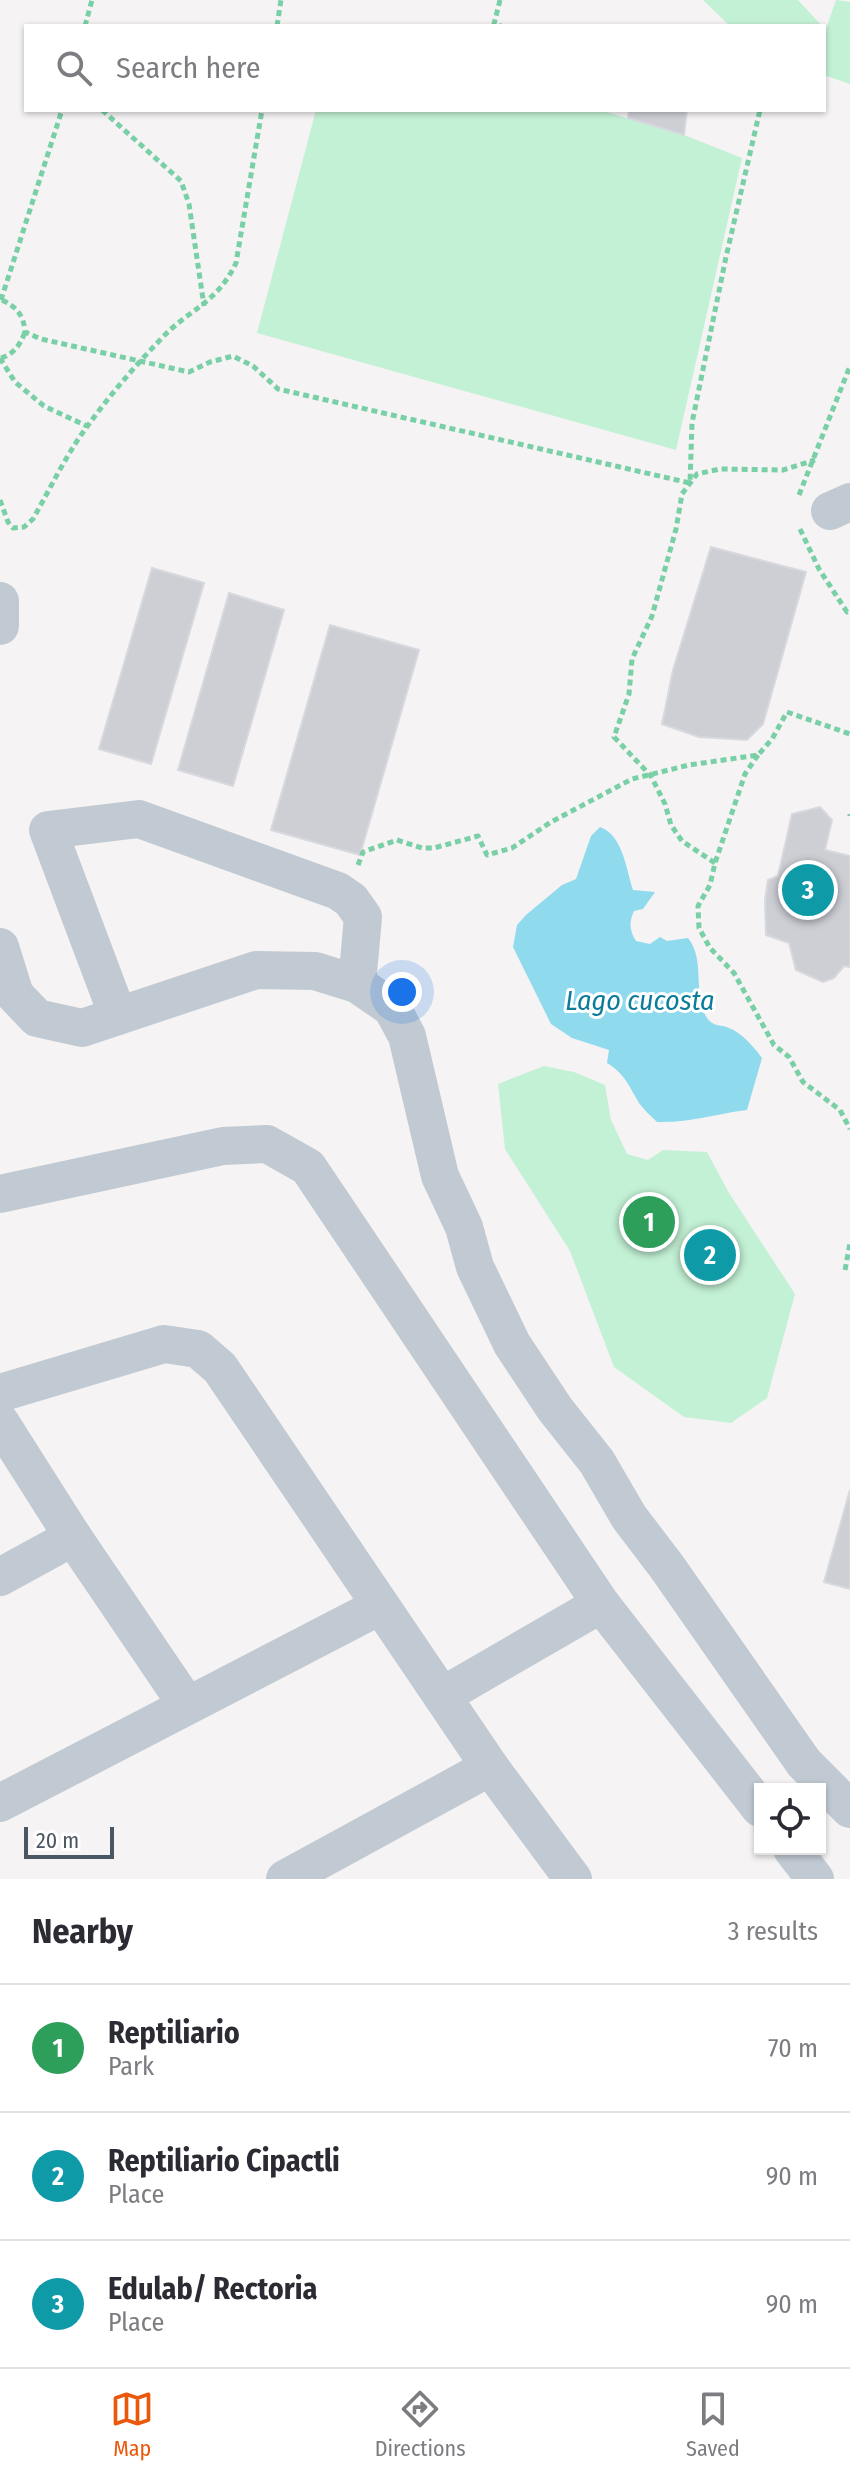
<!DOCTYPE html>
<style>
:root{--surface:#fff;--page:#f2f2f3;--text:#2b2b33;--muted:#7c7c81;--line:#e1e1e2;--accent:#ea580c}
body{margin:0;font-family:"Fira Sans Condensed",sans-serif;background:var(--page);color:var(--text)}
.controls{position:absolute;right:24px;bottom:24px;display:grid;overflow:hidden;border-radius:0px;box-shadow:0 2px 6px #0004}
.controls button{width:72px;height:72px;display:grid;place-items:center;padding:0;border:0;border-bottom:2px solid var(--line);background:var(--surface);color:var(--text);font:40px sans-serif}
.scale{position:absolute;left:24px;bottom:20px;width:90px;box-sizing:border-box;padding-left:8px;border:4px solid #4a5661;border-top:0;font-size:22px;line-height:28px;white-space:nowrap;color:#4a5661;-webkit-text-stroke:6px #fff;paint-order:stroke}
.you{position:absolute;left:402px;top:992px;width:28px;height:28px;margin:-20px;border:6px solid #fff;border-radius:50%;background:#1a73e8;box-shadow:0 0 0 12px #1a73e833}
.badge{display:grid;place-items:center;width:52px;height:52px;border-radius:50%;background:var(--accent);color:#fff;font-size:26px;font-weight:700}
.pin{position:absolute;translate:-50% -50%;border:4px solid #fff;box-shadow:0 2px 8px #0006}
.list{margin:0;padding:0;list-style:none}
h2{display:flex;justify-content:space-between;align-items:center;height:104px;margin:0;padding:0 32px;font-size:34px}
h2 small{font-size:26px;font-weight:400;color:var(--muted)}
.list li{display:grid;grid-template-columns:52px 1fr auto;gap:24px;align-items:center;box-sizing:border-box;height:128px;padding:0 32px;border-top:2px solid var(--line)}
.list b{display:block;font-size:30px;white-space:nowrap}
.list p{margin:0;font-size:26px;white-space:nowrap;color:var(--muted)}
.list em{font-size:26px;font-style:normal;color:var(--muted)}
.icon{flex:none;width:44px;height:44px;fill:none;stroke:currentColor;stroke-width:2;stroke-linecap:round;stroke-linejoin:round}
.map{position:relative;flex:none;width:850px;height:1879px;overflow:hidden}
.search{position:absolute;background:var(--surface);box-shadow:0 2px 6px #0004;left:24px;right:24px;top:24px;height:88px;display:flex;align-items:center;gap:20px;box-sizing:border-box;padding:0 28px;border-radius:0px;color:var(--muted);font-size:30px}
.sheet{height:488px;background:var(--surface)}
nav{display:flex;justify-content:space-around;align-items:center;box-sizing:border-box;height:112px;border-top:2px solid var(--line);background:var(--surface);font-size:22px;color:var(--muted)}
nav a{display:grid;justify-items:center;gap:4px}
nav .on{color:var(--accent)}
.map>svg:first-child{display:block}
.green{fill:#c3f1d5}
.water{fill:#90daee}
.building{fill:#cdcfd5;stroke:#d7d9de;stroke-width:2}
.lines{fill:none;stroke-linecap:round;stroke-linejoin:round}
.path{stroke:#7ad0a6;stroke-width:5;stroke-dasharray:6 4;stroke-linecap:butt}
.minor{stroke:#c1cad2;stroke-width:38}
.labels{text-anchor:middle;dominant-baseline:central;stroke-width:6;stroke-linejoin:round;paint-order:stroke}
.water-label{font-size:28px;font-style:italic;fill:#0c7c9b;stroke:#fff}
</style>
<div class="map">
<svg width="850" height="1879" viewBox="0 0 850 1879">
<rect width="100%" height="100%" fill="#f5f3f3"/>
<g class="green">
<polygon points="703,0 798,0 822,26 730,26"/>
<polygon points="836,0 850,2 850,84 824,75 824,28 826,29"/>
<polygon points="316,110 600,110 684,135 742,158 676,450 257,333"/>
<polygon points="544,1066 574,1072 605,1085 611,1120 627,1154 648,1160 663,1150 707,1152 729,1193 795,1294 767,1398 731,1423 684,1417 614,1367 570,1251 505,1149 498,1084"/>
</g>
<path class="water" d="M600 827C623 835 626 869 633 890L655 892 643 909 634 911C629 922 629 930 636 941L650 944 660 937 667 941 688 938C706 960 692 994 707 1018 713 1027 720 1024 729 1028 741 1032 755 1048 762 1058L747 1110C715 1114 689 1123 657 1122 651 1116 644 1110 639 1103 629 1086 625 1074 607 1063L609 1050 572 1038 551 1024 513 947 517 925 526 915 562 885 576 879 591 836Z"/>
<g class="building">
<polygon points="629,110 687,110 684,135 628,118"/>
<polygon points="711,547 806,572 763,724 747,740 699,737 662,724 673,670"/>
<polygon points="152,568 204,583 151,764 99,749"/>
<polygon points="229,593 284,610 233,786 178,770"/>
<polygon points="330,625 419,650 360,855 271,830"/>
<polygon points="820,807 832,820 825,850 850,856 850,967 844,966 834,978 823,982 796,970 789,943 766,935 765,900 768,880 778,876 792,814"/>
<circle cx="710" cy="1258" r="26"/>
<polygon points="850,1490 850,1589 824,1582"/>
</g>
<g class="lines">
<g class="path">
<polyline points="500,0 494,24 501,26"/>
<polyline points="85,26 92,0"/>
<polyline points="277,26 281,0"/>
<polyline points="102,110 181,181 189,204 204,306"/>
<polyline points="1,300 62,110"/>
<path d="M2 300C17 307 24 316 25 332L41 339 189 372 210 362 233 356 253 366 278 389 690 483 692 423 726 257 760 110"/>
<polyline points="0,358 15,382 44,406 87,426"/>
<path d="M1 358C14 354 20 345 25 332"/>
<polyline points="799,495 850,366"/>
<path d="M0 500 8 522 13 528 24 527 33 519C51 487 67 453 89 424 110 395 135 366 160 340 188 309 216 305 236 263L262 110"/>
<polyline points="800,529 819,569 847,612 850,610"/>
<polyline points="758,755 745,774 715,863 710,885 698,906 699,928 710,948 734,973 774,1045 789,1057 803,1082 840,1110 850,1129"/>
<polyline points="850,814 850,816"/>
<polyline points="715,863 682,841 671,825 665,804 651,776 614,737 629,694 632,659 652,616 676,529 682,494 697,474 720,469 783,470 815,460"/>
<polyline points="358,865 363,852 397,840 422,848 434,848 478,836 487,855 512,848 551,822 632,779 689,765 758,755 772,739 787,712 850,734"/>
<polyline points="845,1270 850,1243"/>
</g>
<g class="minor">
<polyline points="830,511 850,502"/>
<polyline points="0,601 0,626"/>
<polyline points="0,947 15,995 37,1018 82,1028 256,970 315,971 357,984 392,1008 407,1036 440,1176 464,1227 475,1267 512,1344 555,1409 597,1462 629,1517 667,1567 804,1763 850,1809"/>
<polyline points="118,1016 48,830 139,819 338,891 351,900 363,917 357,984"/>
<polyline points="0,1194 223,1146 267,1144 308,1167 601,1604 760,1808"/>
<polyline points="0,1393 164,1344 198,1349 220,1368 490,1767 573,1879"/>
<polyline points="0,1422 73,1537 187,1705"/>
<polyline points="0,1577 73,1537"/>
<polyline points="442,1696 601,1604"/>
<polyline points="0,1803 380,1606"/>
<polyline points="792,1849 815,1879"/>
<polyline points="285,1879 490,1767"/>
</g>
</g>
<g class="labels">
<g class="water-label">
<text x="640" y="1000">Lago cucosta</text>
</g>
</g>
</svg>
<div class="controls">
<button><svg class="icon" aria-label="locate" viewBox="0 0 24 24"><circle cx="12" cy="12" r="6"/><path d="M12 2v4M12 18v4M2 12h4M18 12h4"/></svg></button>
</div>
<div class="scale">20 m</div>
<div class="you"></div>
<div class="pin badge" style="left:649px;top:1222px;background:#2e9e5b">1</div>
<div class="pin badge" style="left:710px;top:1255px;background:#0f9aa8">2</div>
<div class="pin badge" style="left:808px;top:890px;background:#0f9aa8">3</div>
<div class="search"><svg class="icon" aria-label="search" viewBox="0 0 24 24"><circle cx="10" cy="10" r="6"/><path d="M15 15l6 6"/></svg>Search here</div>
</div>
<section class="sheet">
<h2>Nearby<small>3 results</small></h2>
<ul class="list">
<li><span class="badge" style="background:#2e9e5b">1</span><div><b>Reptiliario</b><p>Park</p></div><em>70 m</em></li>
<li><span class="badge" style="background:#0f9aa8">2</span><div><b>Reptiliario Cipactli</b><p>Place</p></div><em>90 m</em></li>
<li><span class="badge" style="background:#0f9aa8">3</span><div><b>Edulab/ Rectoria</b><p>Place</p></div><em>90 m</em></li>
</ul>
</section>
<nav>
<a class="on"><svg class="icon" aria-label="map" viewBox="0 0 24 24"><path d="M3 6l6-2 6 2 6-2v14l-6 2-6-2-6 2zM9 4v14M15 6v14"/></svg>Map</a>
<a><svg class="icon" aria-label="directions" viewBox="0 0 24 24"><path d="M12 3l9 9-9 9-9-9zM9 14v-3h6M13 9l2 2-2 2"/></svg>Directions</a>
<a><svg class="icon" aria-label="saved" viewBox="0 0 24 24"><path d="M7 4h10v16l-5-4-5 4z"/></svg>Saved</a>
</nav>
